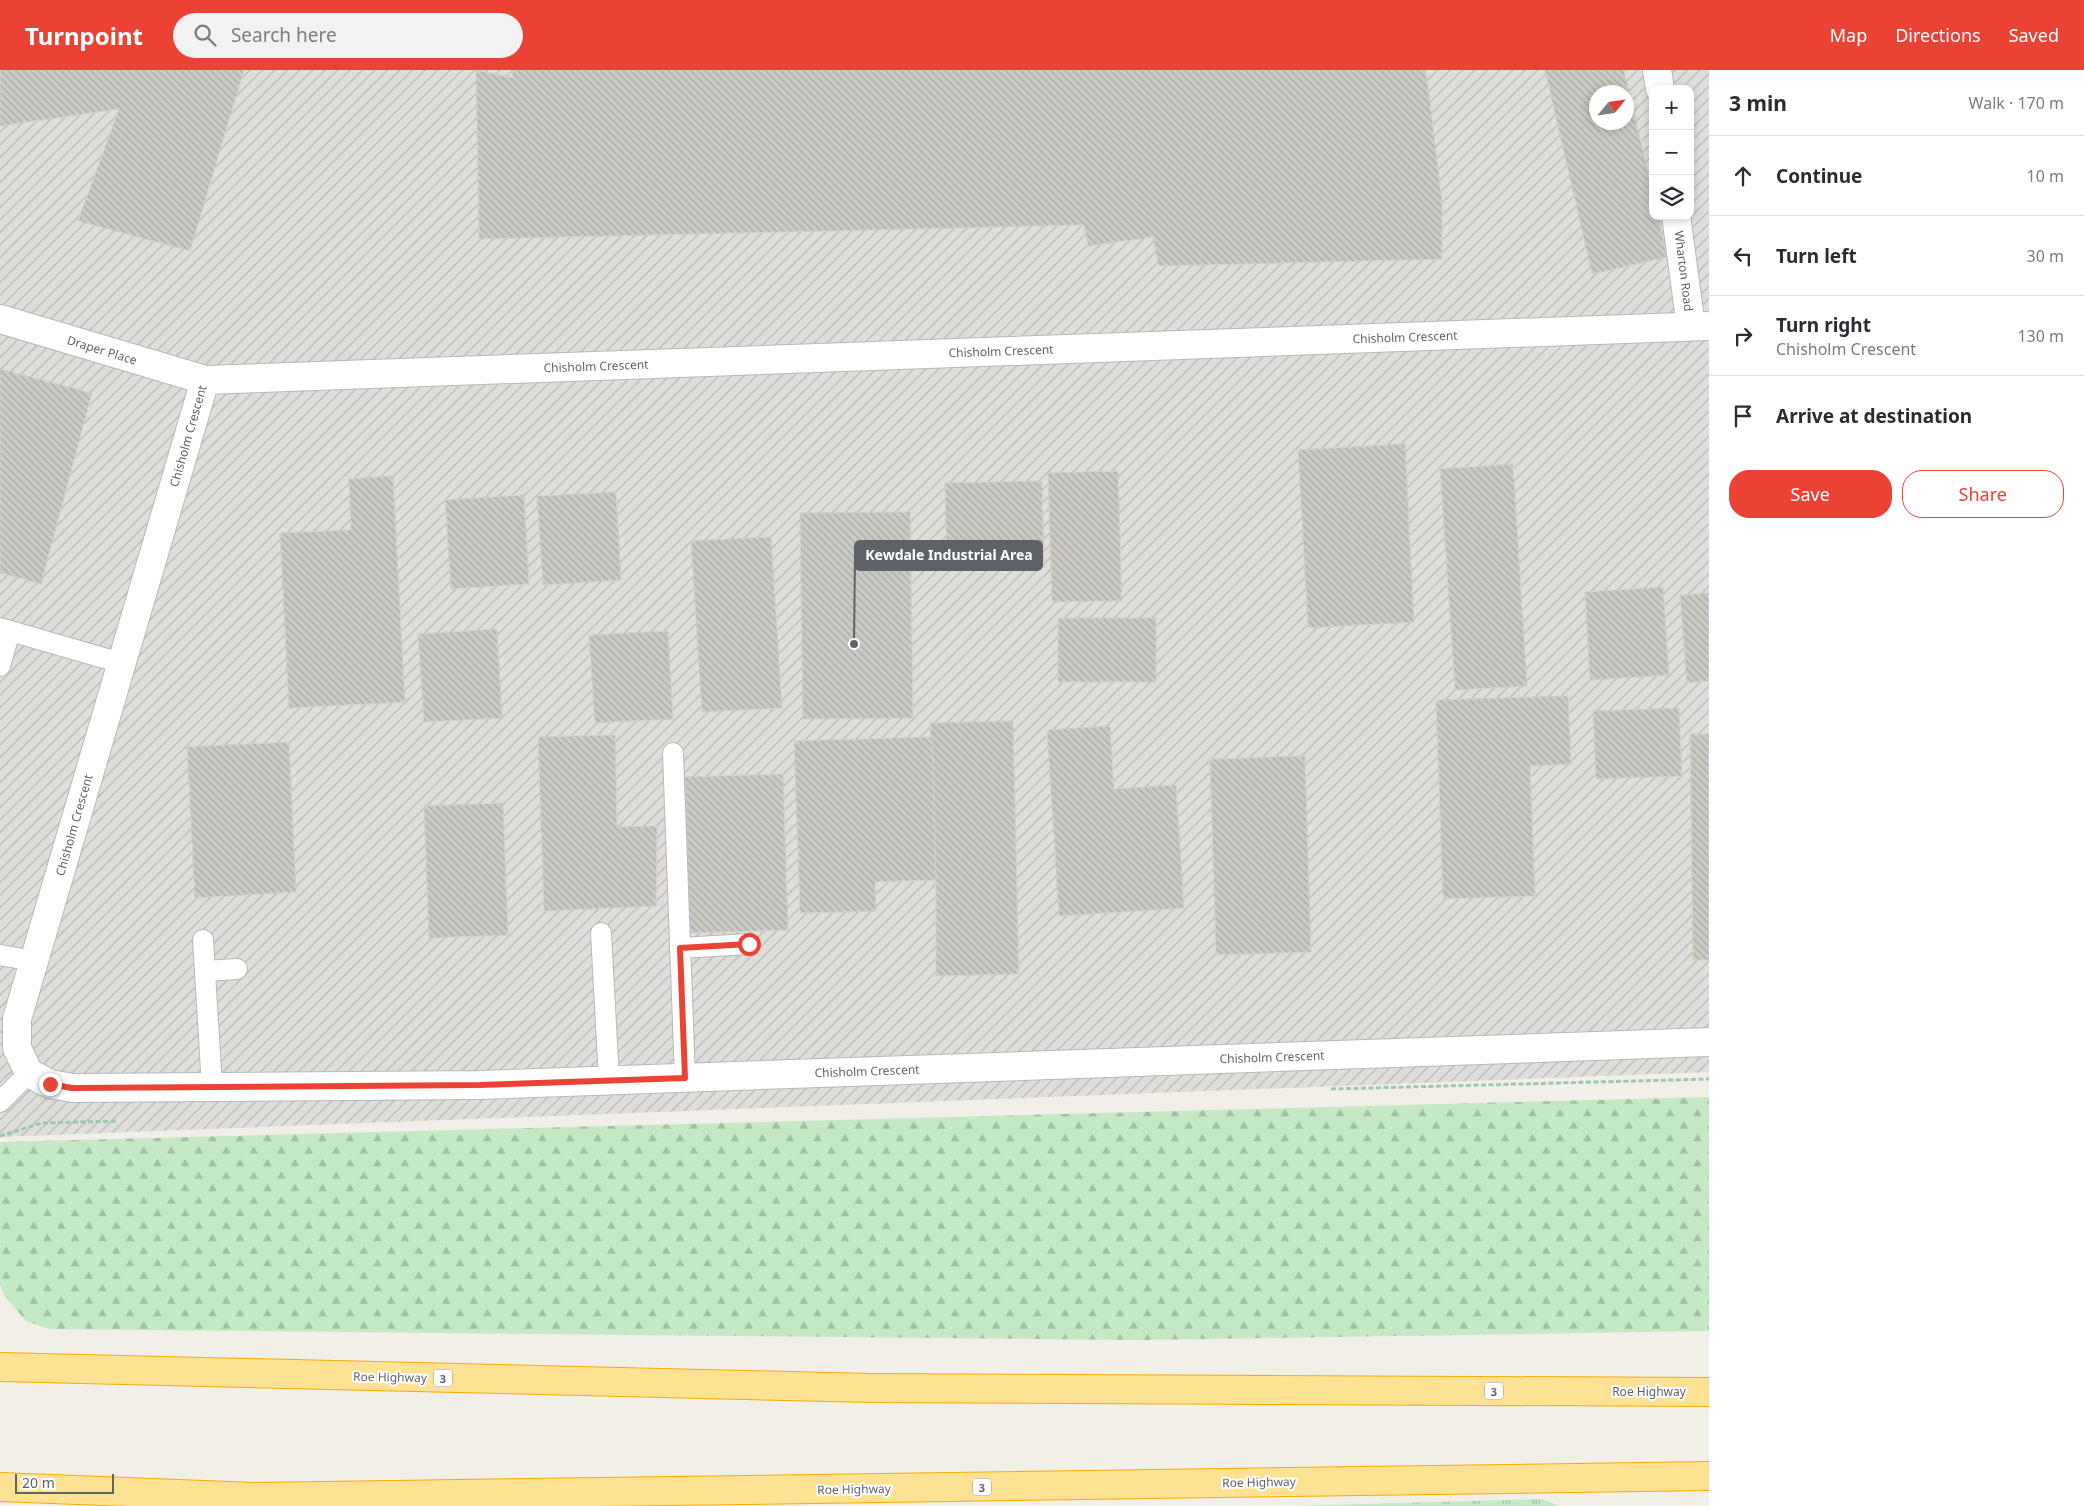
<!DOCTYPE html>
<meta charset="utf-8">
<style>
:root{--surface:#fff;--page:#f2f2f3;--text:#2b2b33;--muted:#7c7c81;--line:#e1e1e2;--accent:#ea4335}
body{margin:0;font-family:"Noto Sans",sans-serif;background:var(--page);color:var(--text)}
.controls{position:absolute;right:15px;top:15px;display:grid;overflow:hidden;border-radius:10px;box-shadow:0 2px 8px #0003}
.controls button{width:45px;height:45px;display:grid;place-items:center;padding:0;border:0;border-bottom:1px solid var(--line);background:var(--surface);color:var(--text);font:25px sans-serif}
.compass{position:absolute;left:1589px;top:15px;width:45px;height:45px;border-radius:50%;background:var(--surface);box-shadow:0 2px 8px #0003;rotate:61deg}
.scale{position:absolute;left:15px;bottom:12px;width:99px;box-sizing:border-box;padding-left:5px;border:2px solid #5f6368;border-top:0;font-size:14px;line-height:18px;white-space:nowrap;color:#5f6368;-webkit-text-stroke:4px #fff;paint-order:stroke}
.stop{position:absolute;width:15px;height:15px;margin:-11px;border:4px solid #ea4335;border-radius:50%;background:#fff}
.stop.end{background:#ea4335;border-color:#fff;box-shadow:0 1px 5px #0008}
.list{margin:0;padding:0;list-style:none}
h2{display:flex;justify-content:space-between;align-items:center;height:65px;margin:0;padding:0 20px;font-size:21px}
h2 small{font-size:16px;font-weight:400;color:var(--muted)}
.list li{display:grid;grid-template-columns:32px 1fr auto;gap:15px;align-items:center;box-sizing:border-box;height:80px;padding:0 20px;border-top:1px solid var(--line)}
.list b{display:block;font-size:19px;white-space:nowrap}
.list p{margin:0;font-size:16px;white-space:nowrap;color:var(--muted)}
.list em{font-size:16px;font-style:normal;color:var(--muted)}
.actions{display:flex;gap:10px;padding:15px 20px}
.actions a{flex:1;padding:11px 0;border:1px solid var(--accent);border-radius:20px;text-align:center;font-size:18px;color:var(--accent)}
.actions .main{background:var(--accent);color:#fff}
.icon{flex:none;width:28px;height:28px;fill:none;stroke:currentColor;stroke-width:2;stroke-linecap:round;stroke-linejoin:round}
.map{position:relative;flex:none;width:1709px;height:1436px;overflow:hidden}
header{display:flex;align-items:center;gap:30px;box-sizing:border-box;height:70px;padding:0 25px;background:var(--accent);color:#fff}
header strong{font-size:24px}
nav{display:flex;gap:28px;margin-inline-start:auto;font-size:18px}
.search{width:350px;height:45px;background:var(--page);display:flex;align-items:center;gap:12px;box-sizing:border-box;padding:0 18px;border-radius:28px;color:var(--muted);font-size:19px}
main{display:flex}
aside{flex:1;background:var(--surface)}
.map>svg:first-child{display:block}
.industrial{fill:url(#industrial-furrows);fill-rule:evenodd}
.grass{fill:url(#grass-tufts)}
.forest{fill:url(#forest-firs)}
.building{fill:url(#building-back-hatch);stroke:#d6d1c6;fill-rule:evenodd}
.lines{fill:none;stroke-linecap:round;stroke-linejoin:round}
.service-casing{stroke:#b5b8bc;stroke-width:22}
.minor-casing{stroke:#b5b8bc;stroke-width:30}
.motorway-casing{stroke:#f9ab00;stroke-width:30}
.path{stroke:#9cc7a9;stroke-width:3;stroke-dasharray:5 2.5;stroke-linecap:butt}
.service{stroke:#fff;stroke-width:20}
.minor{stroke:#fff;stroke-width:28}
.motorway{stroke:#fde293;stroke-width:28}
.route{stroke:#ea4335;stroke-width:6}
.labels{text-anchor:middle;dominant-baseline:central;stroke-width:4;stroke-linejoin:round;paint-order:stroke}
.shield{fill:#fff;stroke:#8f9295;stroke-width:1}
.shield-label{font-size:11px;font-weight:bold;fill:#5f6368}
.street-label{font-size:12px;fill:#5f6368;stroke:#fff}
.leader{fill:none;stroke:#5f6368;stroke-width:2}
.callout-dot{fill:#5f6368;stroke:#fff;stroke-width:2}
.callout{fill:#5f6368;stroke:#5f6368;stroke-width:2}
.callout-label{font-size:14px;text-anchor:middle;font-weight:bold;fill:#fff}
</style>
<header>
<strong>Turnpoint</strong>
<div class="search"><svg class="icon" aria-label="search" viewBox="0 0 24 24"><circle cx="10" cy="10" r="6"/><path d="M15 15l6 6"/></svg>Search here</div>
<nav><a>Map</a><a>Directions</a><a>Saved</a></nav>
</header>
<main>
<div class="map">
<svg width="1709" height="1436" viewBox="0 0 1709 1436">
<defs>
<pattern id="industrial-furrows" width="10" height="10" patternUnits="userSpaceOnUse" patternTransform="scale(1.25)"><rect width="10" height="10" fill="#e0deda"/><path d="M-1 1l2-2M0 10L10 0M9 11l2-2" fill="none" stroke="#b9b8b5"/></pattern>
<pattern id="grass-tufts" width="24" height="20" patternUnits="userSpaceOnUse" patternTransform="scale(1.25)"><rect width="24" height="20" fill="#c5e8c5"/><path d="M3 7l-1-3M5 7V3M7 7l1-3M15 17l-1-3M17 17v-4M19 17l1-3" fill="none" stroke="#a3c0a4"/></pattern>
<pattern id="forest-firs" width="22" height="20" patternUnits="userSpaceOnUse" patternTransform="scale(1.25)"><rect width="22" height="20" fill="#c5e8c5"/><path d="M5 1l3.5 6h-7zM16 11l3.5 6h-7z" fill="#a3c0a4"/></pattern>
<pattern id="building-back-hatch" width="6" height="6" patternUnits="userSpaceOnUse" patternTransform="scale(1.25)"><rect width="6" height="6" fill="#cccac5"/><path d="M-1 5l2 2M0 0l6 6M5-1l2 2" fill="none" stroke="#a9a8a4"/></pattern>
</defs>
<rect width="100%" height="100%" fill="#f1efe8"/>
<path class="industrial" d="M0 0H1709V1002L0 1067ZM1653 19H1690V146H1653ZM1596 22H1626V52H1596Z"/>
<polygon class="grass" points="1542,1429 1559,1436 1293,1436"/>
<polygon class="forest" points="1709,1027 1709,1261 1140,1270 49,1259 26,1251 4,1225 0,1215 0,1072"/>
<g class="building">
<polygon points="0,0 244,0 190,181 78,151 119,39 0,56"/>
<polygon points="476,0 513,8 512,0 1426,0 1442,131 1442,189 1159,196 1153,167 1088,176 1084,155 479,169"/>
<path d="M1545 0H1624L1653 124V146H1658L1667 187 1592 204ZM1596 22H1626V52H1596Z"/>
<polygon points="0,299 92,323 41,514 0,503"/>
<polygon points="1405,374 1414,552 1308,558 1298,380"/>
<polygon points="1513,394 1527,616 1455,620 1440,399"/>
<polygon points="1118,401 1122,531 1052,532 1048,403"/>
<polygon points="393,406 405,632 289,638 280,463 351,460 349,409"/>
<polygon points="1042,411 1044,497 947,499 945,413"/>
<polygon points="616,422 621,510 543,515 537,426"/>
<polygon points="524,425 529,514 451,519 445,430"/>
<polygon points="910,442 913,648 803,649 800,443"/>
<polygon points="771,467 782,638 702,642 691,471"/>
<polygon points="1663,517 1669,605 1590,610 1585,522"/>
<polygon points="1709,523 1709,611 1687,613 1680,525"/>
<rect x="1058" y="548" width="98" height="64"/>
<polygon points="497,559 502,648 424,652 418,564"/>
<polygon points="668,561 673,649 595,653 589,565"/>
<polygon points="1568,626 1571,694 1530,696 1535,826 1443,829 1436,630"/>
<polygon points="1679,638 1682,706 1596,709 1593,641"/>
<polygon points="1013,651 1019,904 936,906 936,810 930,653"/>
<polygon points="1110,656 1114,719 1176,715 1184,838 1059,846 1047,660"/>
<polygon points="1690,664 1709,664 1709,890 1693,890"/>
<polygon points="615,665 617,757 657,756 656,836 544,841 538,667"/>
<polygon points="932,667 936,810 875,812 876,841 800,843 794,671"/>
<polygon points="289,672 296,822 195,828 187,677"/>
<polygon points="1305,686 1311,882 1216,885 1210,689"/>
<polygon points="783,704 788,860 690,863 685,707"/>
<polygon points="503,733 508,865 429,868 424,736"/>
</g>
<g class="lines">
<g class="service-casing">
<g id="service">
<polyline points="0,558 121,593"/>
<polyline points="0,596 10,561"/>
<polyline points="673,683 685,1008"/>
<polyline points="601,863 609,1010"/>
<polyline points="203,870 212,1017"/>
<polyline points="680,878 749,874"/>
<polyline points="0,885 34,891"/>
<polyline points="205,901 237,899"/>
<polyline points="0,1032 29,1003"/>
</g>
</g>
<g class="minor-casing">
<g id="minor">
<polyline points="1657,0 1660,19"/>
<polyline points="1676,146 1691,256"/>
<polyline points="0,249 205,310"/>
<polyline points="1709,256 205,310 17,949 17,978 29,1003 50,1014 73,1018 479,1015 1709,972"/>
</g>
</g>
<g class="motorway-casing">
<g id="motorway">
<polyline points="0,1297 871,1318 1709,1322"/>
<polyline points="0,1417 255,1427 1709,1406"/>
</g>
</g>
<g class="path">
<polyline points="1331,1019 1709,1009"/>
<polyline points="0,1066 42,1053 118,1051"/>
</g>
<use href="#service" class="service"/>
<use href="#minor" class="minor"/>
<use href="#motorway" class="motorway"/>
</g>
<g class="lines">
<polyline class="route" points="50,1014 72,1018 479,1015 685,1008 680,878 749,874"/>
</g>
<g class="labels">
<g class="shield">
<rect x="434" y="1299.5" width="18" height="17" rx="4"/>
<rect x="1485" y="1312.5" width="18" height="17" rx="4"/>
<rect x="973" y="1408.5" width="18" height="17" rx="4"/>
</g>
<g class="shield-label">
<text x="443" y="1308">3</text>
<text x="1494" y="1321">3</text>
<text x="982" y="1417">3</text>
</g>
<g class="street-label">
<text transform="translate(1684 201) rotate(83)">Wharton Road</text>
<text transform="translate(1405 267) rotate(-2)">Chisholm Crescent</text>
<text transform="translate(102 280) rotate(17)">Draper Place</text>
<text transform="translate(1001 281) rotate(-2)">Chisholm Crescent</text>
<text transform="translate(596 296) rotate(-2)">Chisholm Crescent</text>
<text transform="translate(188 366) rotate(-74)">Chisholm Crescent</text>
<text transform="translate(74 755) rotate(-74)">Chisholm Crescent</text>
<text transform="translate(1272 987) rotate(-2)">Chisholm Crescent</text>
<text transform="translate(867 1001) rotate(-2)">Chisholm Crescent</text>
<text transform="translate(390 1307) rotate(1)">Roe Highway</text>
<text x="1649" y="1321">Roe Highway</text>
<text transform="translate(1259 1412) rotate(-1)">Roe Highway</text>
<text transform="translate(854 1419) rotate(-1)">Roe Highway</text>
</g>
</g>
<path class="leader" d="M854 574L855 485"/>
<circle class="callout-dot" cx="854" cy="574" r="5"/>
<rect class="callout" x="855" y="471" width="187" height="29" rx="5"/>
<g class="callout-label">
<text x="949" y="490">Kewdale Industrial Area</text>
</g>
</svg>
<div class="controls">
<button>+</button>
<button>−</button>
<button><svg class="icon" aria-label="layers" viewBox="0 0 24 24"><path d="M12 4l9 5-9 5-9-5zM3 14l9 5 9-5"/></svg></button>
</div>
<svg class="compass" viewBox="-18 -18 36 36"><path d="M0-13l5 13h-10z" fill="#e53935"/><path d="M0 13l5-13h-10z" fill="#7c7c81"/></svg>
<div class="scale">20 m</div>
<div class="stop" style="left:749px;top:874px"></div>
<div class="stop end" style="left:50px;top:1014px"></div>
</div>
<aside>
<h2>3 min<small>Walk · 170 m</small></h2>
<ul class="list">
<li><svg class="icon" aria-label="ahead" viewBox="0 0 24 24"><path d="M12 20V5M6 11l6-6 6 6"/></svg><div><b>Continue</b></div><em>10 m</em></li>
<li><svg class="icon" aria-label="left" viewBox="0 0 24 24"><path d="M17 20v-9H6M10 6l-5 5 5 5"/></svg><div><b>Turn left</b></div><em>30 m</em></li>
<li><svg class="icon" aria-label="right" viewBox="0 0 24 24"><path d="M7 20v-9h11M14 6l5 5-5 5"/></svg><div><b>Turn right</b><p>Chisholm Crescent</p></div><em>130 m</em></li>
<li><svg class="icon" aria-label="arrive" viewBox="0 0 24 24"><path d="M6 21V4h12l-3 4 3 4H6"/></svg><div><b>Arrive at destination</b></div></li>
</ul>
<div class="actions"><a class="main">Save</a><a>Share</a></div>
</aside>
</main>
